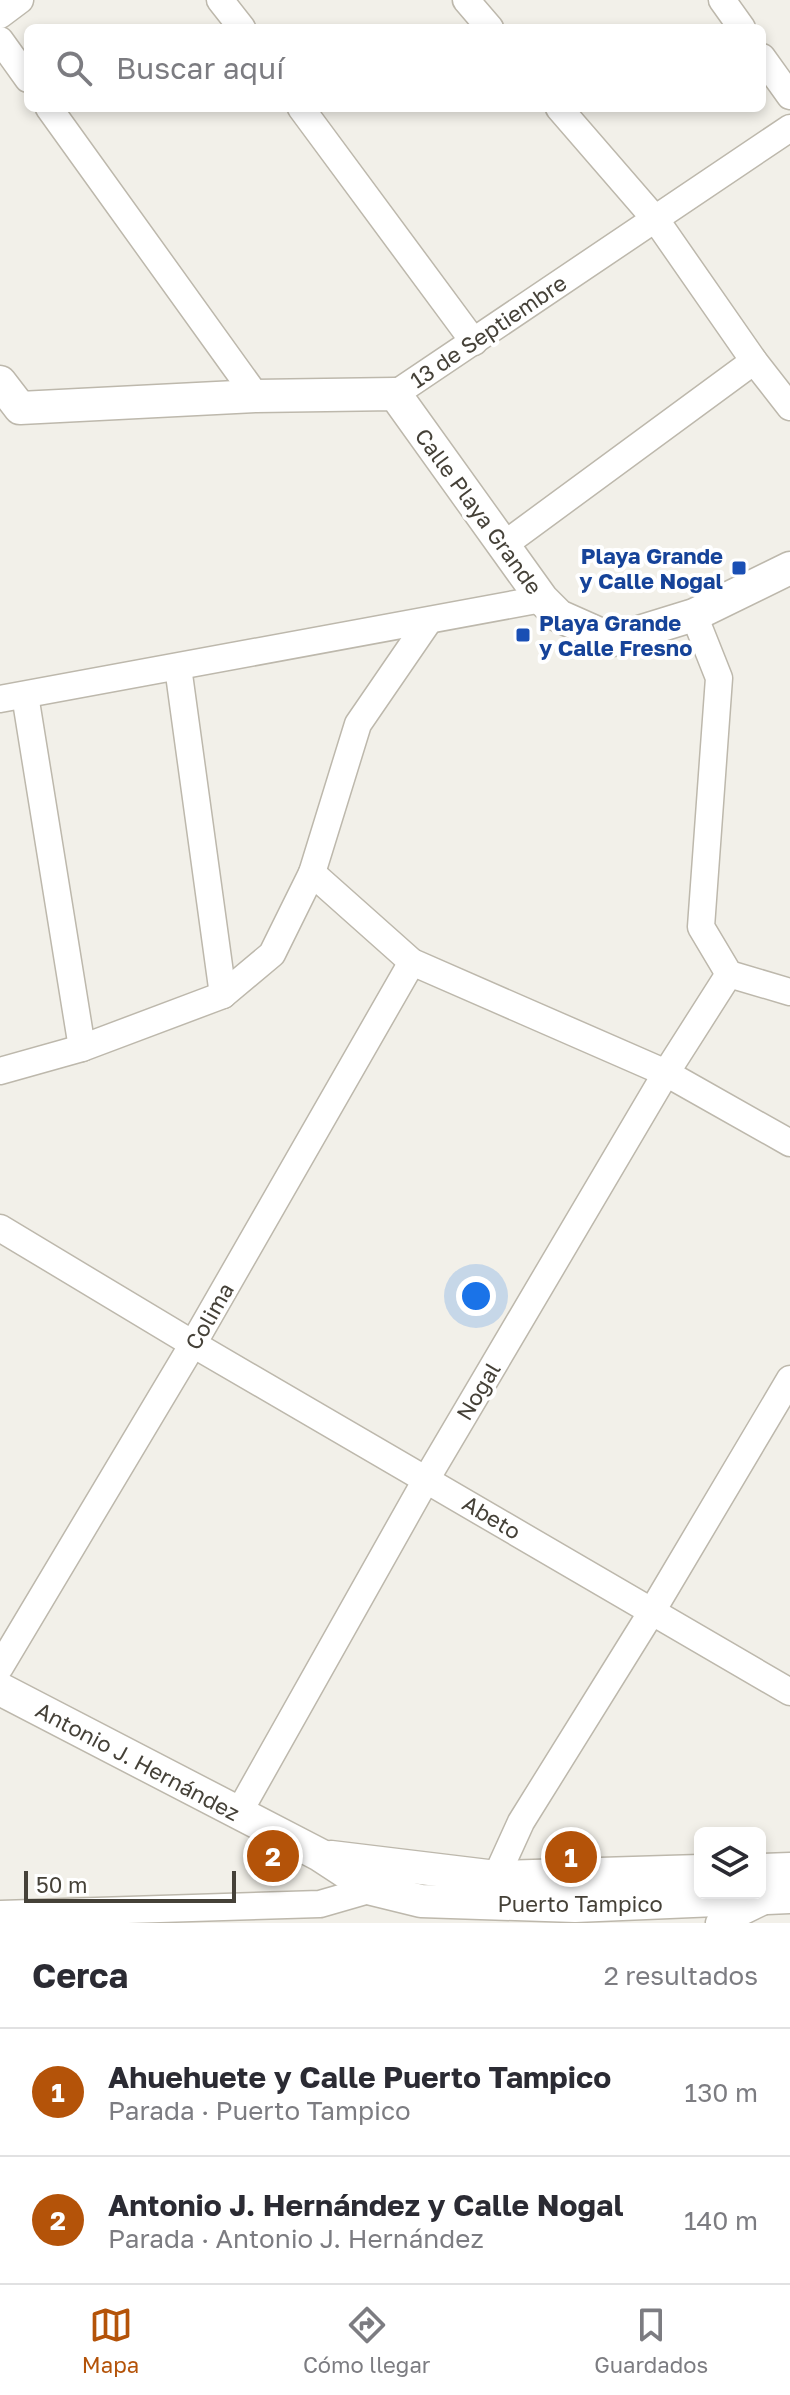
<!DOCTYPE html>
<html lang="es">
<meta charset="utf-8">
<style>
:root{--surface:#fff;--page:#f2f2f3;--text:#2b2b33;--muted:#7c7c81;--line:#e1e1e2;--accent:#b45309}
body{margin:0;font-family:"Golos Text",sans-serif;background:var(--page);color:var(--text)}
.controls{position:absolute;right:24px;bottom:24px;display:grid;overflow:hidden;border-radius:12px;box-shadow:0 4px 12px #0003}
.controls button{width:72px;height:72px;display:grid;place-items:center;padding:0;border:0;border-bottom:2px solid var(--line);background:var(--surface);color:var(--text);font:40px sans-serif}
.scale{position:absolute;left:24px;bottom:20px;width:212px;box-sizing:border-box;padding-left:8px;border:4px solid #454138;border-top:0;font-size:22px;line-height:28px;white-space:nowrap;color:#454138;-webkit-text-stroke:6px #fff;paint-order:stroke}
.you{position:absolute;left:476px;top:1296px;width:28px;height:28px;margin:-20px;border:6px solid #fff;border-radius:50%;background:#1a73e8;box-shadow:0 0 0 12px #1a73e833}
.badge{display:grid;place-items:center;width:52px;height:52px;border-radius:50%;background:var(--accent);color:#fff;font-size:26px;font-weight:700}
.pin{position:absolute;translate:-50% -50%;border:4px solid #fff;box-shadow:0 2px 8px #0006}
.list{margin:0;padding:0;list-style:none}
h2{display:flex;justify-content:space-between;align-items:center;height:104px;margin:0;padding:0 32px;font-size:34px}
h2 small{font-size:26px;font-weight:400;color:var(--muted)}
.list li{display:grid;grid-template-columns:52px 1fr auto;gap:24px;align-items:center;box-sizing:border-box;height:128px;padding:0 32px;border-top:2px solid var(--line)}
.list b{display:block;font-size:30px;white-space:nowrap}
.list p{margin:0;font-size:26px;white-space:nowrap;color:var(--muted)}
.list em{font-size:26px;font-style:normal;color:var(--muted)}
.icon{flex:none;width:44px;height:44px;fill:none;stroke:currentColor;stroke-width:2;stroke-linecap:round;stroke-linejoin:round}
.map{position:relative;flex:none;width:790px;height:1923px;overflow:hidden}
.search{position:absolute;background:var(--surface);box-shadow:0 4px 12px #0003;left:24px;right:24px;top:24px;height:88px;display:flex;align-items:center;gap:20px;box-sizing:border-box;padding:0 28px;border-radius:12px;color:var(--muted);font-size:30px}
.sheet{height:360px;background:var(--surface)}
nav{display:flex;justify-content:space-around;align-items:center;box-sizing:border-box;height:112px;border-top:2px solid var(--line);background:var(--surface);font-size:22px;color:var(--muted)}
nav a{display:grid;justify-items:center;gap:4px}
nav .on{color:var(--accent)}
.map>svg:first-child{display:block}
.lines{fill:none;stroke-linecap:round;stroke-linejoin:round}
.minor-casing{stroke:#bdb8ac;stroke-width:29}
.tertiary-casing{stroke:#bdb8ac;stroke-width:35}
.minor{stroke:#fff;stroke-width:26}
.tertiary{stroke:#fff;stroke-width:32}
.transit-dot{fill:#1a4fb4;stroke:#fff;stroke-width:3}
.labels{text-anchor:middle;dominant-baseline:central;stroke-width:8;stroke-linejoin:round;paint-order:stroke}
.street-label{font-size:22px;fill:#454138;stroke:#fff}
.transit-label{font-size:22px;font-weight:bold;fill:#164399;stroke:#fff;text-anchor:end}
</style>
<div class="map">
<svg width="790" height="1923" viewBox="0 0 790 1923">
<rect width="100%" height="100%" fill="#f2f0e9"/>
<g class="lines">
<g class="minor-casing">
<g id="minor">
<polyline points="220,0 242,28"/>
<polyline points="466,0 490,28"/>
<polyline points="722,0 742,28"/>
<polyline points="0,15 20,0"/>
<polyline points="0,40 28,79"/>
<polyline points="762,57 790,96"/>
<polyline points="49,108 256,396"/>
<polyline points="301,108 474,342"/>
<polyline points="559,108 656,220 754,361 790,407"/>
<polyline points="395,394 790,128"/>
<polyline points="505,544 754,361"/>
<polyline points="694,615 719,678 701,927 729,974 790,992"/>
<polyline points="178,667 223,995"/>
<polyline points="25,695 82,1048"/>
<polyline points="0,699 542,599"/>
<polyline points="312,873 412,962 666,1073 790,1143"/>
<polyline points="0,1071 82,1048 223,995 272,954 312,873 358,724 428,622"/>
<polyline points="0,1228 193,1344 790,1692"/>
<polyline points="0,1667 193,1344 412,962"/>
<polyline points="238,1814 427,1478 666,1073 729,974"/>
<polyline points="496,1877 521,1822 651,1613 790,1379"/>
<polyline points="0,1914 320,1904 372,1889 378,1875"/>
<polyline points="719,1923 766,1900"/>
</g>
</g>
<g class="tertiary-casing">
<g id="tertiary">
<polyline points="0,382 20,408 256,396 395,394 542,599 559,616 613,640 694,615 790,568"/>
<polyline points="0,1689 320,1855 372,1889 421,1901 575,1906 790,1897"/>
<polyline points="331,1857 496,1877 700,1871"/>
<polyline points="760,1870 790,1869"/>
</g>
</g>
<use href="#minor" class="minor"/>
<use href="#tertiary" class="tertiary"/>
</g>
<g class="transit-dot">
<rect x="731" y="560" width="16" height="16" rx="4"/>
<rect x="515" y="627" width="16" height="16" rx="4"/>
</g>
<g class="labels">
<g class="street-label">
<text transform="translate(488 331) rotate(-34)">13 de Septiembre</text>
<text transform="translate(479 511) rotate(54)">Calle Playa Grande</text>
<text transform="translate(209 1316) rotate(-60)">Colima</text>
<text transform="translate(478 1391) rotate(-59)">Nogal</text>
<text transform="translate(492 1517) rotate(31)">Abeto</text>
<text transform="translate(138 1761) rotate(28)">Antonio J. Hernández</text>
<text x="580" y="1903">Puerto Tampico</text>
</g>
<g class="transit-label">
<text x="723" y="555">Playa Grande<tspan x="723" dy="25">y Calle Nogal</tspan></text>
<text x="539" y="622" text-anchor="start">Playa Grande<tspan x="539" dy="25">y Calle Fresno</tspan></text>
</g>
</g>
</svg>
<div class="controls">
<button><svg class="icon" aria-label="layers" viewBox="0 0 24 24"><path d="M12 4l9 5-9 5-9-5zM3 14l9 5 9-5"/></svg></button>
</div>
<div class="scale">50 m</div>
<div class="you"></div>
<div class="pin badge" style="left:571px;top:1857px">1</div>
<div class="pin badge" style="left:273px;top:1856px">2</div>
<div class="search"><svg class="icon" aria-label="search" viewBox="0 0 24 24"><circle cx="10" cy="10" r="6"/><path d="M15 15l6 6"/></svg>Buscar aquí</div>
</div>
<section class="sheet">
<h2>Cerca<small>2 resultados</small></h2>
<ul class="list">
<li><span class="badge">1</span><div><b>Ahuehuete y Calle Puerto Tampico</b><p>Parada · Puerto Tampico</p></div><em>130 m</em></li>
<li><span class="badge">2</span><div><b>Antonio J. Hernández y Calle Nogal</b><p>Parada · Antonio J. Hernández</p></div><em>140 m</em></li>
</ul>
</section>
<nav>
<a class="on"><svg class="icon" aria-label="map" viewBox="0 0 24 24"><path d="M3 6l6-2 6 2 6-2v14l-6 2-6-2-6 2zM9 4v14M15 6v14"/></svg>Mapa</a>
<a><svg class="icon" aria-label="directions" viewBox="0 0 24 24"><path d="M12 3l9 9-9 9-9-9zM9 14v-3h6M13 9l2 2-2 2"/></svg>Cómo llegar</a>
<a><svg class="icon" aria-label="saved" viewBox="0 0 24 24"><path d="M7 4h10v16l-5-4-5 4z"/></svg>Guardados</a>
</nav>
